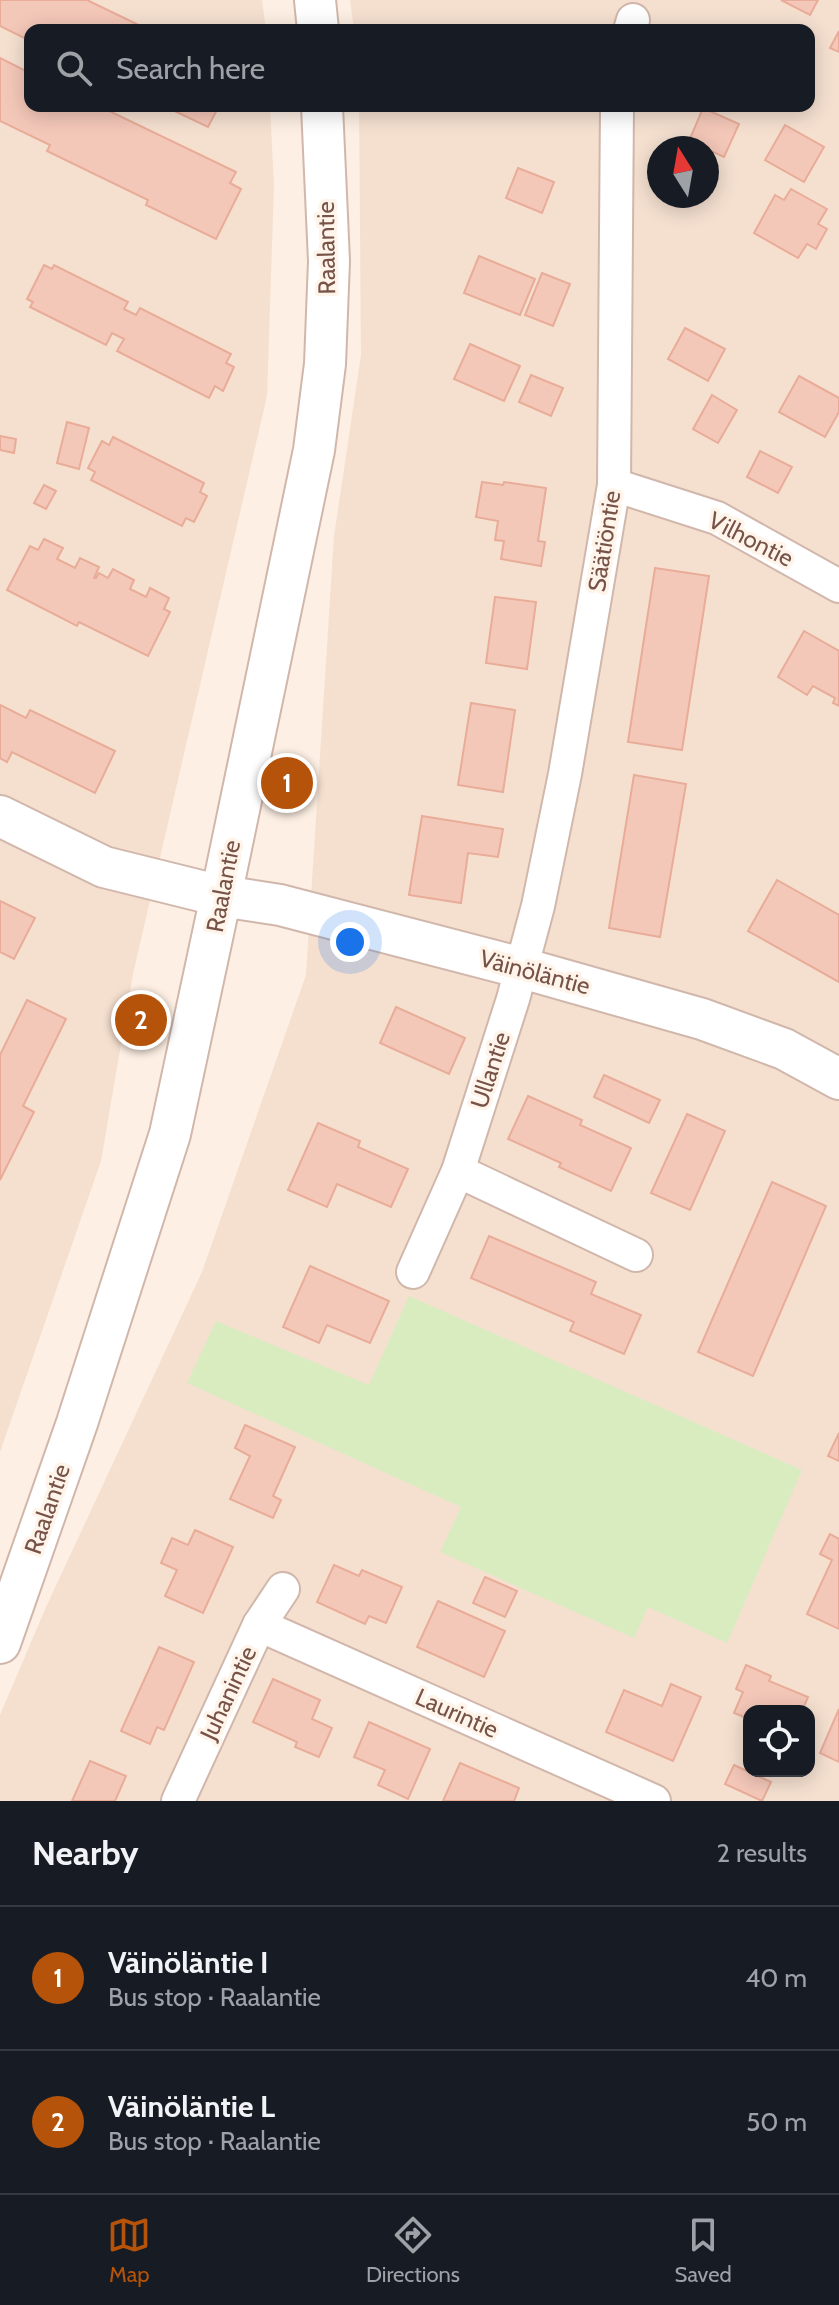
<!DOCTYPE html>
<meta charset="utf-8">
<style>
:root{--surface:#171b24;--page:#20242c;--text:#f1f3f6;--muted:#9ea1a6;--line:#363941;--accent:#b45309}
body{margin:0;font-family:Cabin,sans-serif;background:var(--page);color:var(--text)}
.controls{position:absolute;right:24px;bottom:24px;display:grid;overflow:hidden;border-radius:16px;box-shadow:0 4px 20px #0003}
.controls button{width:72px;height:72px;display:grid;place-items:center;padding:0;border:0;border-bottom:2px solid var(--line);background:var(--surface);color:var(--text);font:40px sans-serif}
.compass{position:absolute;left:647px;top:136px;width:72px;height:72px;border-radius:50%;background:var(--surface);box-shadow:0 4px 20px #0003;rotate:349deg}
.you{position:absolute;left:350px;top:942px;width:28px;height:28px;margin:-20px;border:6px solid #fff;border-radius:50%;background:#1a73e8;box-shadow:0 0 0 12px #1a73e833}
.badge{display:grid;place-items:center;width:52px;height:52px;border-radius:50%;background:var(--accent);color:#fff;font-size:26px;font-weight:700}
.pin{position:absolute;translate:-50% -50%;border:4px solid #fff;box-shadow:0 2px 8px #0006}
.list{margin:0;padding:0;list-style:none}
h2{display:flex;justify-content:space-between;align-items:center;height:104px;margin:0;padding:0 32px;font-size:34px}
h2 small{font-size:26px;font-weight:400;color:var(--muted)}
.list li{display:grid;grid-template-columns:52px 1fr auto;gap:24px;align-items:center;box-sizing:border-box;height:144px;padding:0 32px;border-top:2px solid var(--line)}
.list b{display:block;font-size:30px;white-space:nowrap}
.list p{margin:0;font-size:26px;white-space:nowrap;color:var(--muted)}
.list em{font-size:26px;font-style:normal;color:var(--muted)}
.icon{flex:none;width:44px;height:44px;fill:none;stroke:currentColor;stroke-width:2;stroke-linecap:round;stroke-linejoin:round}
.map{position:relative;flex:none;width:839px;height:1801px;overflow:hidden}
.search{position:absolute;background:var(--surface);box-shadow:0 4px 20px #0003;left:24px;right:24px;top:24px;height:88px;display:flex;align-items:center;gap:20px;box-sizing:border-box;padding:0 28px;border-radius:16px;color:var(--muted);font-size:30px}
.sheet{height:392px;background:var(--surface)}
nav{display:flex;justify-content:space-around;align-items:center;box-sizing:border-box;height:112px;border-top:2px solid var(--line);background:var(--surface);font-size:22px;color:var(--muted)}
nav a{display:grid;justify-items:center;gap:4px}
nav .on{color:var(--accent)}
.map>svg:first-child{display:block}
.residential{fill:#f5e0d0;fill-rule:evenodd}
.green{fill:#d8ecc0}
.building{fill:#f4c8b9;stroke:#e8ac98;stroke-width:2}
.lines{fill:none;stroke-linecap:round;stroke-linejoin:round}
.minor-casing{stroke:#d1b7ab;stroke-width:36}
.tertiary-casing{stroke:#d1b7ab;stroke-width:44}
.minor{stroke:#fff;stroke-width:32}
.tertiary{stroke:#fff;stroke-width:40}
.labels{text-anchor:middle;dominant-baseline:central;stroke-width:7;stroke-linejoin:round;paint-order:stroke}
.street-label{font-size:24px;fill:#775247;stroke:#fff4ea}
</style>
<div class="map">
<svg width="839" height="1801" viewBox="0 0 839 1801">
<rect width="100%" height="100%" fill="#fdefe3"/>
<g class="residential">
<polygon points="0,0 262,0 266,30 30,30 30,106 270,106 274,185 267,396 133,974 101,1161 0,1452"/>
<path d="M350 0H839V1801H0V1715L46 1607 202 1272 306 975 334 536 361 355 359 106H809V30H354ZM659 148H707V196H659ZM749 1711H809V1771H749Z"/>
</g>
<polygon class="green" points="409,1296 802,1470 727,1643 648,1607 634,1638 440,1552 461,1507 187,1383 216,1321 369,1385"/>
<g class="building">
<polygon points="0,0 87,0 149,30 30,30 30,41 0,26"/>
<polygon points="781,0 818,0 810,15"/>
<polygon points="839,31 839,52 830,48"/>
<polygon points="0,58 30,73 30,106 99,106 236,172 230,183 241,189 216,239 146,205 148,200 47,151 50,145 0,121"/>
<polygon points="164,106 219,106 208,127"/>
<polygon points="703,108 739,124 724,157 689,141"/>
<polygon points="785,125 824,147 804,182 765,160"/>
<polygon points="518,168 554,182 542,213 506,198"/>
<polygon points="791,189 827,209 818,224 827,229 816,249 807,244 798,258 754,233 775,195 784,200"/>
<polygon points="479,256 535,279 520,315 464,293"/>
<polygon points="44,265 52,269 54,265 128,302 124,309 136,315 140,308 231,354 226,363 234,367 223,391 215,386 209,398 117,351 124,339 112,333 106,345 30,307 33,302 27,299"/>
<polygon points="542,273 570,284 553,326 525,315"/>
<polygon points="685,328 725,349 708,381 668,359"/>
<polygon points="470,344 520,366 504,401 454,379"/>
<polygon points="531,375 563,388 551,416 519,402"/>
<polygon points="799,376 839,398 839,412 825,437 779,412"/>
<polygon points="712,395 737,410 718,443 693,429"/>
<polygon points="67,422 89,428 79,469 57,463"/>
<polygon points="0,436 16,439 14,453 0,450"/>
<polygon points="113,437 204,483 200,492 207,496 194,522 186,518 182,526 91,480 95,472 88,468 102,441 109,445"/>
<polygon points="760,451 792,467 778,493 747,477"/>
<polygon points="482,482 503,485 504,482 546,488 538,541 545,542 541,566 501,559 504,541 495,540 498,521 476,517"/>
<polygon points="44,485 56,491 46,509 34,503"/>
<polygon points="44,539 63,548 57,559 75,568 80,558 99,567 94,578 96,578 99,573 108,578 113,569 134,580 130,589 146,597 150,588 169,598 164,609 170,612 148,656 79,622 77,626 7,590 30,546 38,550"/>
<polygon points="655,568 709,576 682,750 628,742"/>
<polygon points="495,597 536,602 527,669 486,663"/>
<polygon points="804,631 839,651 839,706 833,703 835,698 813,686 807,695 778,677"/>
<polygon points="471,703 515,710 503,792 458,785"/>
<polygon points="0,705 26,718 30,710 115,751 95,793 12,752 7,762 0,758"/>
<polygon points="634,775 686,784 660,937 609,928"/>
<polygon points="422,816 503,829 498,857 468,853 461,903 409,895"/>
<polygon points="777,880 839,915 839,982 748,931"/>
<polygon points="0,901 35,918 14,959 0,952"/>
<polygon points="27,1000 66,1019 23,1106 34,1112 0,1180 0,1055"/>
<polygon points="396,1007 465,1038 449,1074 380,1043"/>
<polygon points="604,1075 660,1100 649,1123 594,1097"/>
<polygon points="528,1096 582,1120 580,1125 631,1148 611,1191 559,1167 561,1163 508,1139"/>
<polygon points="687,1114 725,1131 690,1210 651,1193"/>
<polygon points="318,1123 360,1141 358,1147 408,1169 391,1207 337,1184 327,1207 288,1190"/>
<polygon points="772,1182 826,1206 753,1376 698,1352"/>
<polygon points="489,1236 596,1282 591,1294 641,1315 624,1354 570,1331 574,1322 471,1278"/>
<polygon points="310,1266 389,1301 370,1343 327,1325 319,1343 283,1327"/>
<polygon points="245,1425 295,1447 273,1496 281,1500 273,1518 230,1499 250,1456 235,1448"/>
<polygon points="839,1433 839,1461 828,1456"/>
<polygon points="195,1530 233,1547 203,1613 165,1596 177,1570 161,1563 172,1538 188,1545"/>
<polygon points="830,1534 839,1539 839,1629 807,1614 832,1560 820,1554"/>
<polygon points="334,1565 359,1576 362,1570 402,1587 386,1623 369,1616 365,1624 317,1602"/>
<polygon points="485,1577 517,1591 505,1617 473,1603"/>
<polygon points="438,1601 505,1631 484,1677 417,1647"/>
<polygon points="159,1647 194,1662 164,1730 157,1727 150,1744 121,1731"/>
<polygon points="746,1665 771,1676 769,1681 808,1697 802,1711 749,1711 749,1719 734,1713 743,1692 736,1689"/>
<polygon points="273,1679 320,1700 312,1719 332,1728 319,1757 295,1747 297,1742 253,1722"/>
<polygon points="671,1684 701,1697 673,1761 606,1732 624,1690 662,1706"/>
<polygon points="839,1709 839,1762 820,1753"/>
<polygon points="369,1722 430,1749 408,1799 378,1785 385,1770 354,1757"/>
<polygon points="90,1761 126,1776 115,1801 72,1801"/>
<polygon points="460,1763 519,1788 514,1801 443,1801"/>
<polygon points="734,1765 771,1782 762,1801 725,1784"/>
</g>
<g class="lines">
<g class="minor-casing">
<g id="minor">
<polyline points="630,30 633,20"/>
<polyline points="614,485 717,518 839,586"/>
<polyline points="458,1171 636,1255"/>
<polyline points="413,1272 458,1171 513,999 538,906 565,774 614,485 617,106"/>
<polyline points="259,1625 654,1801"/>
<polyline points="178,1801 259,1625 283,1589"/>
</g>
</g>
<g class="tertiary-casing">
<g id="tertiary">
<polyline points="315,0 318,30"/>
<polyline points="0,816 104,867 221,896 280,905 522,968 702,1019 784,1049 839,1079"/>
<polyline points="0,1643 77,1423 170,1134 221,896 314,450 325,364 329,261 322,106"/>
</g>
</g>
<use href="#minor" class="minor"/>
<use href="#tertiary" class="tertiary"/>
</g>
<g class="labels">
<g class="street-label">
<text transform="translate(326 248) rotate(-91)">Raalantie</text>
<text transform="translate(751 539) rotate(27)">Vilhontie</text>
<text transform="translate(604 541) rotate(-81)">Säätiöntie</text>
<text transform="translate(223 886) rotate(-79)">Raalantie</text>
<text transform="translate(535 972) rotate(15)">Väinöläntie</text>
<text transform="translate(490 1070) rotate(-72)">Ullantie</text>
<text transform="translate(47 1509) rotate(-71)">Raalantie</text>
<text transform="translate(228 1693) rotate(-65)">Juhanintie</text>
<text transform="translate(457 1713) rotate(24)">Laurintie</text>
</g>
</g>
</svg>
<div class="controls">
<button><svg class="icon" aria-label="locate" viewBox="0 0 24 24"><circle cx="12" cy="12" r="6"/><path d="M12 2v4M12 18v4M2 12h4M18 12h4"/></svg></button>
</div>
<svg class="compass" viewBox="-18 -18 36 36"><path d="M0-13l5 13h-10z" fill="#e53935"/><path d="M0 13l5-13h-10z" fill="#9ea1a6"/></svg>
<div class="you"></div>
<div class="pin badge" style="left:287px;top:783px">1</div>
<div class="pin badge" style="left:141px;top:1020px">2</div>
<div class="search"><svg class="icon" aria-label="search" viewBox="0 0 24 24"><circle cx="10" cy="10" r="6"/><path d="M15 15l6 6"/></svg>Search here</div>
</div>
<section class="sheet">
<h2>Nearby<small>2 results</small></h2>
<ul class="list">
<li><span class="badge">1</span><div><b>Väinöläntie I</b><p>Bus stop · Raalantie</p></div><em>40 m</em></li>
<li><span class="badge">2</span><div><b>Väinöläntie L</b><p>Bus stop · Raalantie</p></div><em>50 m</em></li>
</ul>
</section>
<nav>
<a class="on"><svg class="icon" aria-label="map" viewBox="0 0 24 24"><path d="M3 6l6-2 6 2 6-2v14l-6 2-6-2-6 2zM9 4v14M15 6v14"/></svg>Map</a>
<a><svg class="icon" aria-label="directions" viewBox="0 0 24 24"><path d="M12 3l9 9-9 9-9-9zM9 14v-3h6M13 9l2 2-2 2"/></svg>Directions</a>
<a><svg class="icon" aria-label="saved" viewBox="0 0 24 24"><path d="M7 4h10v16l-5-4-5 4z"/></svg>Saved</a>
</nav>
